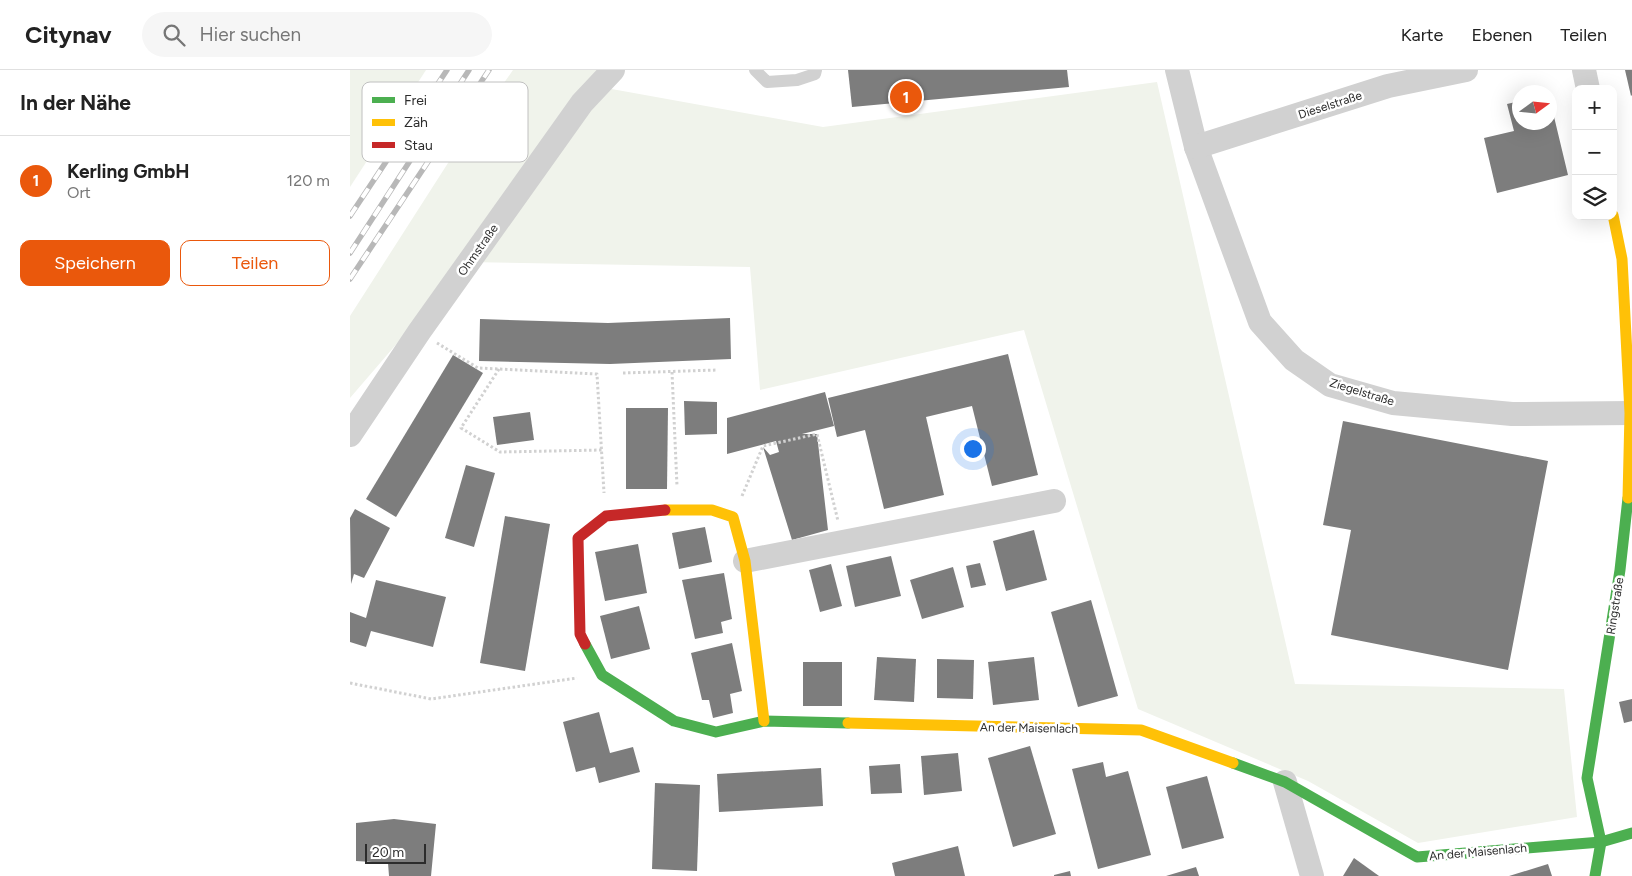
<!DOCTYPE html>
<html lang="de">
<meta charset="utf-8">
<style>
:root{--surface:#fff;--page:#f6f6f6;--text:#222;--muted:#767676;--line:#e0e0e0;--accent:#ea580c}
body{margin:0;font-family:Figtree,sans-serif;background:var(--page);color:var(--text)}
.controls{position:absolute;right:15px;top:15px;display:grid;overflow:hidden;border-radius:10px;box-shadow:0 5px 20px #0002}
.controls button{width:45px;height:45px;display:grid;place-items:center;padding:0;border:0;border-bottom:1px solid var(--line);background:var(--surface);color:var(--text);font:25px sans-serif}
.compass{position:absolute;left:1162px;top:15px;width:45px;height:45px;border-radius:50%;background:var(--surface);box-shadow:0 5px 20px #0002;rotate:75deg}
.scale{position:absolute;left:15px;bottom:12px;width:61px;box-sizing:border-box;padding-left:5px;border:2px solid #2c2c2c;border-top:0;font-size:14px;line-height:18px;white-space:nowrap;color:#2c2c2c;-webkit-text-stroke:4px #fff;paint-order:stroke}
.you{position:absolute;left:622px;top:378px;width:18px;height:18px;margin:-12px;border:4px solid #fff;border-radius:50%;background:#1a73e8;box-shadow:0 0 0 8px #1a73e833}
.badge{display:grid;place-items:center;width:32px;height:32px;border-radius:50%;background:var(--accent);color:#fff;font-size:16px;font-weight:700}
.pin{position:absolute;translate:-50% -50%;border:2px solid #fff;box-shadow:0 1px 5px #0006}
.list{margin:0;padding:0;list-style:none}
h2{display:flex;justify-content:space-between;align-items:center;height:65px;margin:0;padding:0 20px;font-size:21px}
h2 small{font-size:16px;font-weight:400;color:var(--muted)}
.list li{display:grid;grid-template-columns:32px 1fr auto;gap:15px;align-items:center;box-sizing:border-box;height:90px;padding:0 20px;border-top:1px solid var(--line)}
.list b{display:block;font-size:19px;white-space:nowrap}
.list p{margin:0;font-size:16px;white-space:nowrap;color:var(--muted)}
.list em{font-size:16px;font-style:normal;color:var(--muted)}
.actions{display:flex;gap:10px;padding:15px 20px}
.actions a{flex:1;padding:11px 0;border:1px solid var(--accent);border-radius:10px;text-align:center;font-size:18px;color:var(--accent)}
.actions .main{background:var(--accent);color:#fff}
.icon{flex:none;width:28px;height:28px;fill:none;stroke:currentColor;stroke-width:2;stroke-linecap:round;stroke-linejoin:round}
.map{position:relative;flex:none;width:1282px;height:806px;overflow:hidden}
header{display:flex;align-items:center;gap:30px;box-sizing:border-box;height:70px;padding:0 25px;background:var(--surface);border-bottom:1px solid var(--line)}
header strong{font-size:24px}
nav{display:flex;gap:28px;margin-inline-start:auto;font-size:18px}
.search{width:350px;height:45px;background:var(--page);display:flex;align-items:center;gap:12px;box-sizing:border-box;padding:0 18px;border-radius:28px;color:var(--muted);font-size:19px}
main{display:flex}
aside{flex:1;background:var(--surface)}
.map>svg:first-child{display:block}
.green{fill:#f0f3eb}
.building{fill:#7d7d7d}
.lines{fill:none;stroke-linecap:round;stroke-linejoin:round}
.path{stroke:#d1d1d1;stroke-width:3;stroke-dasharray:2.5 2.5;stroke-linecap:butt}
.lane{stroke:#d1d1d1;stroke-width:12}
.street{stroke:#d1d1d1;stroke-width:24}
.fast{stroke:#4caf50;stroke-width:11}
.slow{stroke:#ffc107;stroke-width:11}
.jam{stroke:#c62828;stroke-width:11}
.rail-casing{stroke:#b8b8b8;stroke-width:5.5}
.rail{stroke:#fff;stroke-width:4;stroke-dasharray:11;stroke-linecap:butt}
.labels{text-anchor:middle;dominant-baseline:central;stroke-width:5;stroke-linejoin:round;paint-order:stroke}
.street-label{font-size:12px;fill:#2c2c2c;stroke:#fff}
.key{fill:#fff;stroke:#c0c0c0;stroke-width:1}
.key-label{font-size:14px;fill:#2c2c2c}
</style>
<header>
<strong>Citynav</strong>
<div class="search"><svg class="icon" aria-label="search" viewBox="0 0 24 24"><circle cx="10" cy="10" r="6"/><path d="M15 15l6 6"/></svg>Hier suchen</div>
<nav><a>Karte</a><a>Ebenen</a><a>Teilen</a></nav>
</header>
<main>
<aside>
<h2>In der Nähe<small></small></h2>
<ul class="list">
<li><span class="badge">1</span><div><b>Kerling GmbH</b><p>Ort</p></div><em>120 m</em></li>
</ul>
<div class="actions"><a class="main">Speichern</a><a>Teilen</a></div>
</aside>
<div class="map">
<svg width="1282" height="806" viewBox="0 0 1282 806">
<rect width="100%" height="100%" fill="#fff"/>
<g class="green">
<polygon points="0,0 76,0 0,117"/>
<polygon points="163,0 259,0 245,16 473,57 807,12 945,614 1214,619 1227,747 1068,773 958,711 788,639 674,260 410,320 400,197 117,192 0,328 0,246 98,93"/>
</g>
<g class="building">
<polygon points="498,0 717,0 719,17 502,37"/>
<polygon points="1275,0 1282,0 1282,25 1281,26"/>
<polygon points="1200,30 1218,105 1147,123 1134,68 1164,61 1157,34 1170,31 1170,52 1200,52"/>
<polygon points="380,248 381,289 260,294 129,291 130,249 258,253"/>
<polygon points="658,284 688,405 642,416 622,336 576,347 594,425 534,439 515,360 487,367 478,328"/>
<polygon points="103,285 133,303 46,447 16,429"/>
<polygon points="475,322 484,356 452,364 467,364 478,460 442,470 413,377 420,385 429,382 426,371 377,384 377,348"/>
<polygon points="334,331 367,332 367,364 335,365"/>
<polygon points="276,338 318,338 317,419 276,419"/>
<polygon points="180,342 184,370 147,375 143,347"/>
<polygon points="993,351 1198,391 1158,600 981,565 1001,460 973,455"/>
<polygon points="116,395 145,403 124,477 95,468"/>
<polygon points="5,439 40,458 14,508 4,504 1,514 0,448"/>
<polygon points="155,446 200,454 175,601 130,593"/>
<polygon points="355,457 362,492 329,499 322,463"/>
<polygon points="684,460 697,510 656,521 643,471"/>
<polygon points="288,474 297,523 255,531 245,482"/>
<polygon points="541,486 551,526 505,537 496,496"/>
<polygon points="630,493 636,515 621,518 616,496"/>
<polygon points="481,494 492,536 470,542 459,500"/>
<polygon points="603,497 614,537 572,549 560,510"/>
<polygon points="374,503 382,549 371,552 373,563 345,569 332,510"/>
<polygon points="26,510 96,527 83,577 21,561 16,577 0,572 0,542 16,548"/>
<polygon points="741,530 768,626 728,637 701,542"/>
<polygon points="289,536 300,579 261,589 250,546"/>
<polygon points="382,573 392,621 380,624 383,643 363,648 359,630 352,630 341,583"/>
<polygon points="527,587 566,589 564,632 524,630"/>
<polygon points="684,587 689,630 643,635 638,592"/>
<polygon points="587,589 624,590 623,629 587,628"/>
<rect x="453" y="592" width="39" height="44"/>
<polygon points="1282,629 1282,651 1274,653 1269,632"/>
<polygon points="249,642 260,683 283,677 290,702 249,713 245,697 226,702 213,652"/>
<polygon points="680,676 706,764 663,777 638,688"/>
<polygon points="608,683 612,721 574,725 571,686"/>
<polygon points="753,692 756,707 778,701 801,785 748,799 722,699"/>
<polygon points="550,694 552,723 521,724 519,696"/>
<polygon points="471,698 473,736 369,742 367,704"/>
<polygon points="857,706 874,768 832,779 816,717"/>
<polygon points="305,713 350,715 347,801 302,799"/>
<polygon points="44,749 86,754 81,806 39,806 38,793 6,791 6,753"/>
<polygon points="608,776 615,806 545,806 542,793"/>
<polygon points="1004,788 1029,806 993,806"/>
<polygon points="1198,794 1202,806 1159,806"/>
<polygon points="846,797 849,806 816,806"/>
<polygon points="720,801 721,806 704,806 704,805"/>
</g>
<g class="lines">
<g class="path">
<polyline points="87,273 128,298 247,304 254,423"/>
<polyline points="149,299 111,358 150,382 252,380"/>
<polyline points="322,302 327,416"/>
<polyline points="273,303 367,300"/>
<polyline points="392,426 413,376 467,364 488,451"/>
<polyline points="0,613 81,629 227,608"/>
</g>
<polyline class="lane" points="405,0 417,12 447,10 465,4 466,0"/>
<g class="street">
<polyline points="827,0 846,77 910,252 944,290 980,315 1043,333 1162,344 1282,343"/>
<polyline points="1234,0 1238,19"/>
<polyline points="846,77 1038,16 1116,0"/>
<polyline points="0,365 69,262 232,33 263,0"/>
<polyline points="395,491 704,431"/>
<polyline points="935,712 962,806"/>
</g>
<g class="fast">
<polyline points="235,574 252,605 324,651 366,662 414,651 498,653"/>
<polyline points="883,693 935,712 1067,787 1251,772 1282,763"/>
<polyline points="1245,806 1251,772 1237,708 1270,500 1278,428"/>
</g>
<g class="slow">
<polyline points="1263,145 1272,189 1280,343 1278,428"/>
<polyline points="315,440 362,440 383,447 395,491 414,651"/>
<polyline points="498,653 791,660 883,693"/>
</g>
<polyline class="jam" points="235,574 230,564 228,468 256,446 315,440"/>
<g class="rail-casing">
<g id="rail">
<polyline points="0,146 97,0"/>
<polyline points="0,183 119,0"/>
<polyline points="0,209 139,0"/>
</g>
</g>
<use href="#rail" class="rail"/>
</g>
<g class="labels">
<g class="street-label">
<text transform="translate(980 35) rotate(-18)">Dieselstraße</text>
<text transform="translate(128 180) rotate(-55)">Ohmstraße</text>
<text transform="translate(1012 322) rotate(17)">Ziegelstraße</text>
<text transform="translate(1265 536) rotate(-81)">Ringstraße</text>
<text transform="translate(679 658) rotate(1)">An der Maisenlach</text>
<text transform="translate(1128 782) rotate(-5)">An der Maisenlach</text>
</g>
</g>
<rect x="12" y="12" width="166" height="80" rx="8" class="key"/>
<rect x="22" y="27" width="23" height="6" fill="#4caf50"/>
<rect x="22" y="49" width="23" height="7" fill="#ffc107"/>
<rect x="22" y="72" width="23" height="6" fill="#c62828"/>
<g class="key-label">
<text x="54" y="35">Frei</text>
<text x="54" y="57">Zäh</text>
<text x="54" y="80">Stau</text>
</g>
</svg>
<div class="controls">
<button>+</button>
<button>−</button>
<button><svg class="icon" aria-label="layers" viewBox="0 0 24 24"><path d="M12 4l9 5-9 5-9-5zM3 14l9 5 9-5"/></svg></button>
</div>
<svg class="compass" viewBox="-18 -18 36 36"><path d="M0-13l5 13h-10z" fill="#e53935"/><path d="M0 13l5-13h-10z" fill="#767676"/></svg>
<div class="scale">20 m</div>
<div class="you"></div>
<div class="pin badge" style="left:556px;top:27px">1</div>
</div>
</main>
